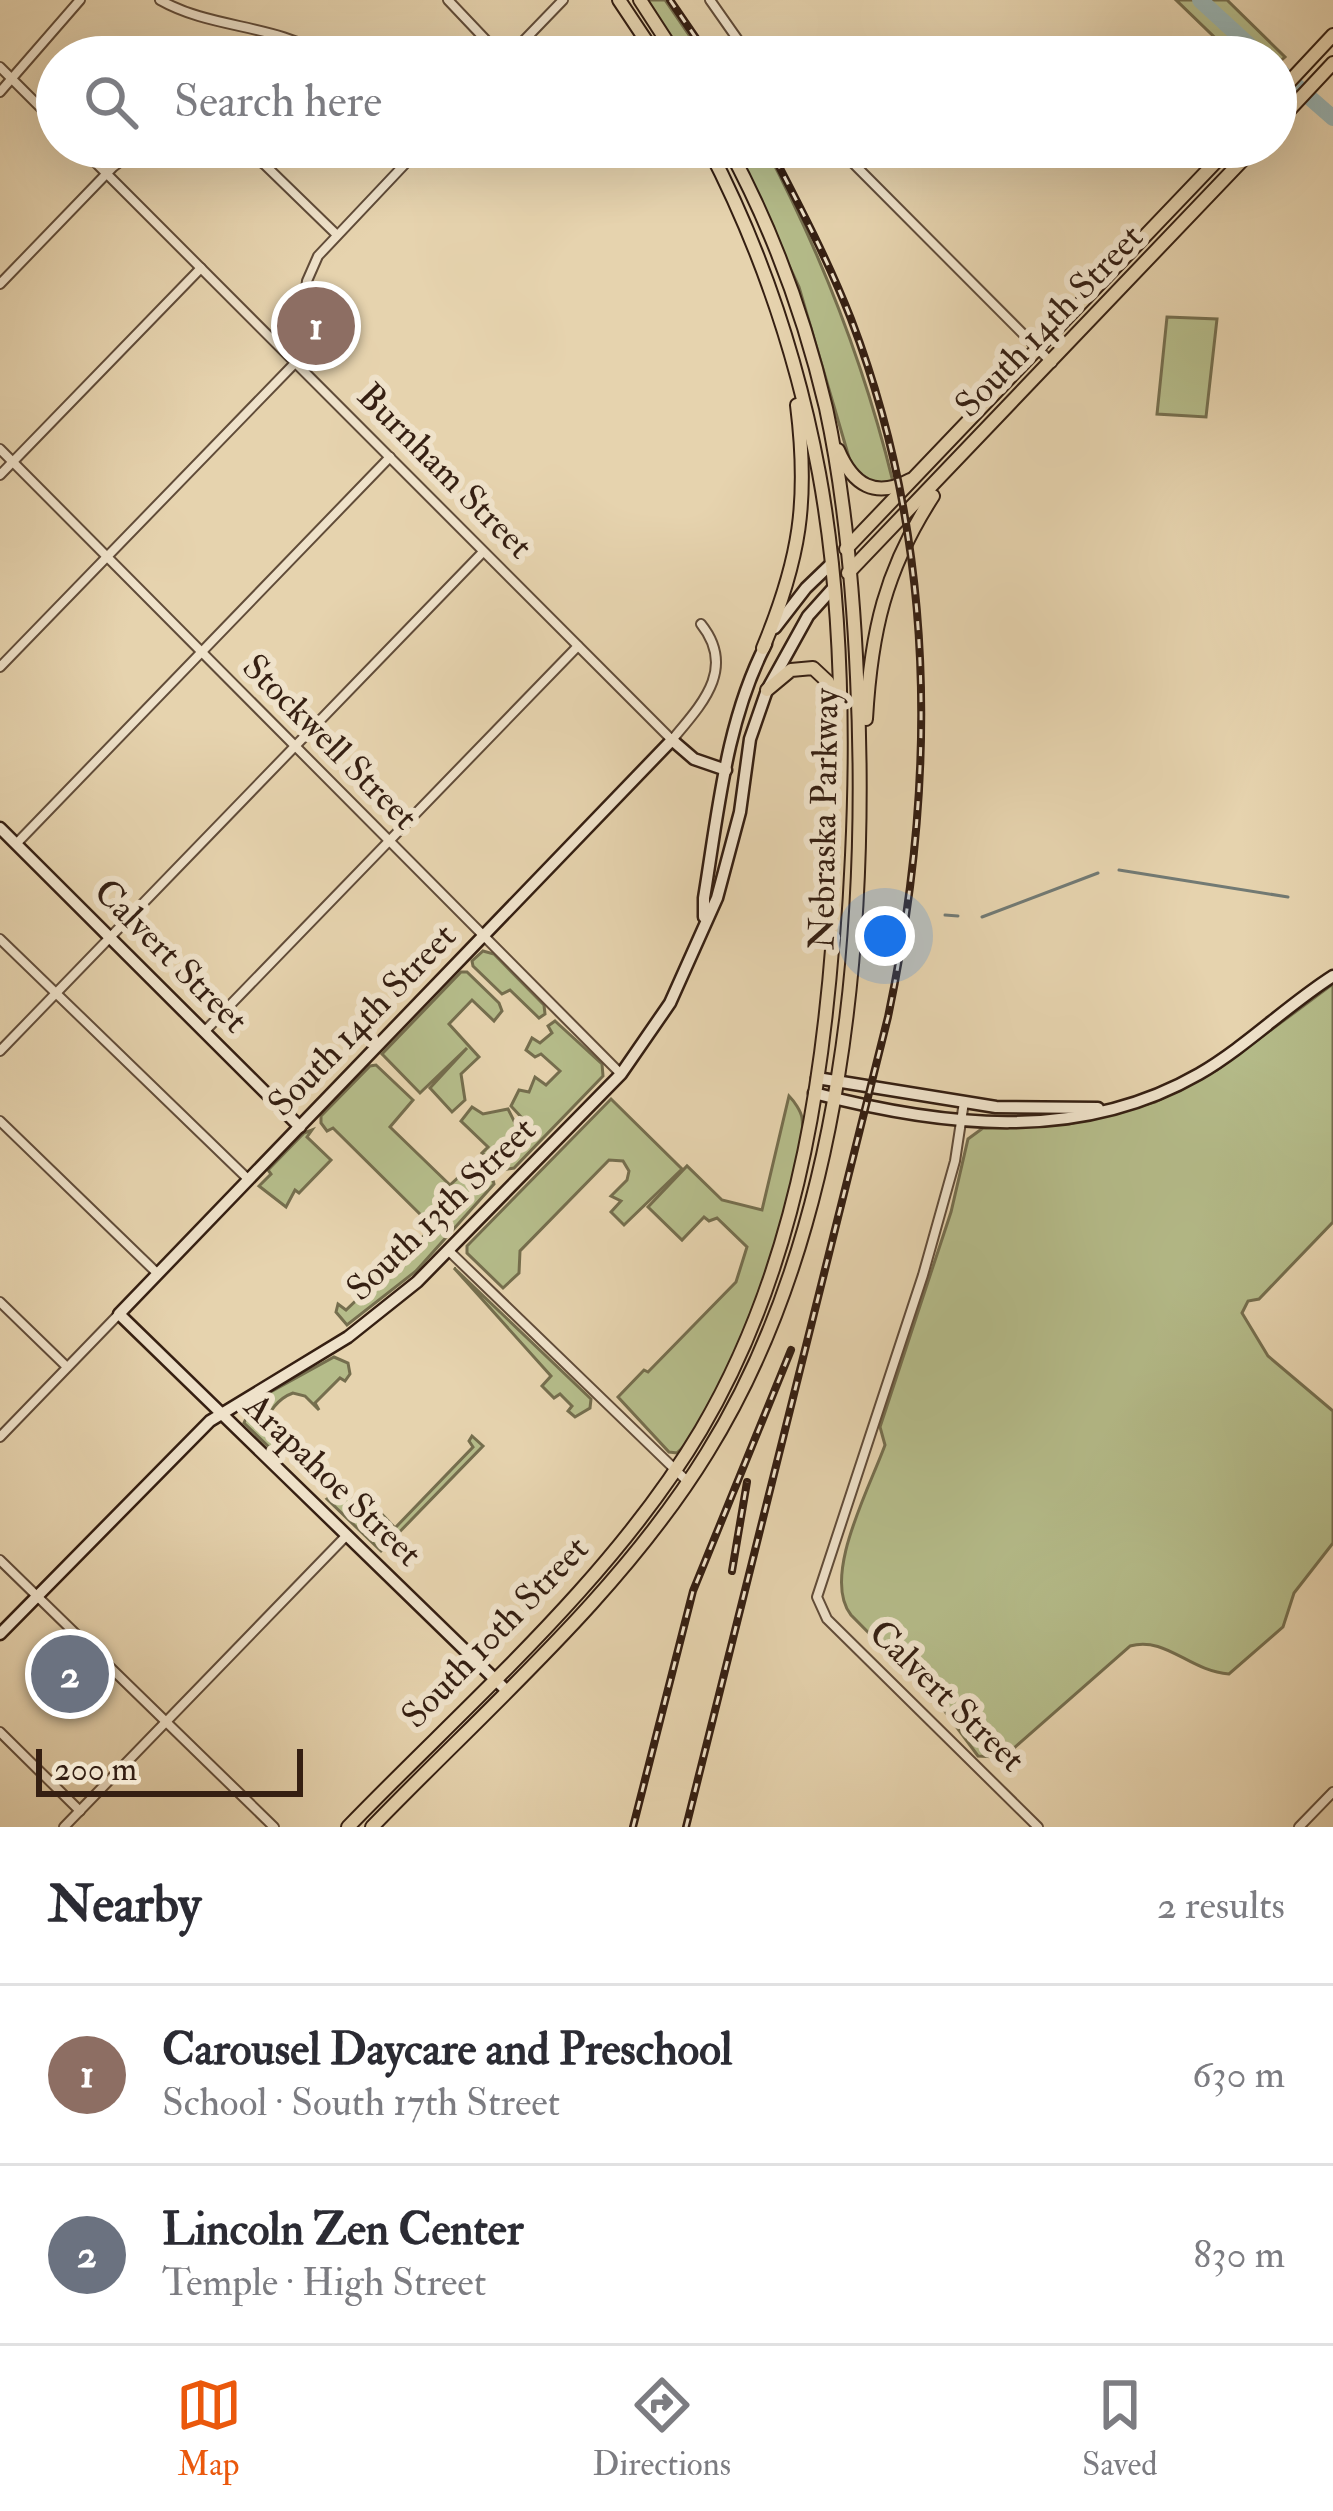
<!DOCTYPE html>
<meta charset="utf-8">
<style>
:root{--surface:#fff;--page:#f2f2f3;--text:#2b2b33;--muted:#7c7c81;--line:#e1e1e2;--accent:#ea580c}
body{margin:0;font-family:"IM FELL Double Pica",serif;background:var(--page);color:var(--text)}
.scale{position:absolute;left:36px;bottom:30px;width:267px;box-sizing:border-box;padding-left:12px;border:6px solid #351f12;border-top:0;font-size:33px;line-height:42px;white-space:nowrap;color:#351f12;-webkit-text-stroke:9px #efe2ca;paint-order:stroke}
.you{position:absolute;left:885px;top:936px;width:42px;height:42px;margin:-30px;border:9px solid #fff;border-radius:50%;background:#1a73e8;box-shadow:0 0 0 18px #1a73e833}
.badge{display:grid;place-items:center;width:78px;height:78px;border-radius:50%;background:var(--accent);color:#fff;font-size:39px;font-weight:700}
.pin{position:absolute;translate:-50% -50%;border:6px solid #fff;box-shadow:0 3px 12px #0006}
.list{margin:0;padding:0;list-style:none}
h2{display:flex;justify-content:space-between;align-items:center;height:156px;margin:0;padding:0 48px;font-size:51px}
h2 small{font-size:39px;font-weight:400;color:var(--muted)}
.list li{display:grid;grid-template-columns:78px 1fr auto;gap:36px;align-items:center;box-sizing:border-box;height:180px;padding:0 48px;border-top:3px solid var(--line)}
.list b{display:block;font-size:45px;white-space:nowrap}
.list p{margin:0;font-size:39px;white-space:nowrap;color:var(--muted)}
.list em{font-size:39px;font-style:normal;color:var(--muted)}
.icon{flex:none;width:66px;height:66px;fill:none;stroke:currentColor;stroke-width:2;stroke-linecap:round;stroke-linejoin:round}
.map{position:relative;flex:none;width:1333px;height:1827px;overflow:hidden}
.search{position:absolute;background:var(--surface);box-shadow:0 12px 48px #0002;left:36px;right:36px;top:36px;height:132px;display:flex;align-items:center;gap:30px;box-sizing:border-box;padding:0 42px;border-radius:66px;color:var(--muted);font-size:45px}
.sheet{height:516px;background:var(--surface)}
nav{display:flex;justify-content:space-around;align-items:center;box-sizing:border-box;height:168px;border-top:3px solid var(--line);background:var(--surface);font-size:33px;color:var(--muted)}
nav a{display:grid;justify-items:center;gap:6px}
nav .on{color:var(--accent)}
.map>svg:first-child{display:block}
.green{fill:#b5bc8a;stroke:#756e4e;stroke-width:3}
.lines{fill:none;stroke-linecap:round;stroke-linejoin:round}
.stream{stroke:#727a74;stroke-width:3}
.river{stroke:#9ab6b5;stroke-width:16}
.street-casing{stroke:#614c39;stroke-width:12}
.secondary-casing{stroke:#351f12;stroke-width:15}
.primary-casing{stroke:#351f12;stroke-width:16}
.street{stroke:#efe2ca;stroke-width:8}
.secondary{stroke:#efe2ca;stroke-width:10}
.primary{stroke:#e6d3ae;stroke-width:12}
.rail-casing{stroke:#351f12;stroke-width:8}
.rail{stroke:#efe2ca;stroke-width:3;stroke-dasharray:9;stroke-linecap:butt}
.labels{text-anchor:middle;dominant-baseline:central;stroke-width:12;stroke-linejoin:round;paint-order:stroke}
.street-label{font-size:36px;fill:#351f12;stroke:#efe2ca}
</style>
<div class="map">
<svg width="1333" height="1827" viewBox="0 0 1333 1827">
<rect width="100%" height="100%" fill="#e6d3ae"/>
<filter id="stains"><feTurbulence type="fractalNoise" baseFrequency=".00167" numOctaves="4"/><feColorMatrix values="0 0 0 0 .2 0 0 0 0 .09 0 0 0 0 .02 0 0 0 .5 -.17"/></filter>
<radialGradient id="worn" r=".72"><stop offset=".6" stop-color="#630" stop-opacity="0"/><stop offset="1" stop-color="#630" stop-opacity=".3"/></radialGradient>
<g class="green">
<polygon points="646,0 665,0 704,57 684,57"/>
<polygon points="1176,0 1227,0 1285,57 1276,65 1276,57 1235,57"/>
<path d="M734 147H765C822 255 864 363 893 482 873 487 861 478 850 461L799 287Z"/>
<polygon points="1167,317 1217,319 1206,417 1157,414"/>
<polygon points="483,951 494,954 544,1005 545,1014 539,1018 510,990 502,994 473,966 472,961"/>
<polygon points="461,972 467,972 499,1003 502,1011 494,1021 472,1000 449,1024 479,1057 461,1074 465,1100 452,1112 430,1088 467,1048 420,1093 382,1054"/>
<path d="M1333 984V1222L1259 1299 1248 1301 1242 1313 1268 1356 1333 1411V1543L1294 1593 1283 1627 1229 1674C1189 1671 1166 1636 1130 1646L1013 1749 997 1757 978 1756 941 1706 851 1615C821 1577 870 1487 885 1445L880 1427 951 1212 968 1139 983 1128 1069 1124 1155 1102 1217 1070Z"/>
<polygon points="555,1021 602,1064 603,1076 514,1168 501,1170 482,1153 488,1147 461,1121 472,1107 483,1114 508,1109 515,1123 523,1119 511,1106 519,1090 529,1092 535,1077 546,1085 560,1071 541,1054 535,1057 526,1050 532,1038 540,1043 552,1033 548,1026"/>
<polygon points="376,1065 413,1100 390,1127 450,1185 476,1161 492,1176 494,1184 416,1271 347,1325 336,1312 338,1304 346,1310 433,1227 333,1128 327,1131 321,1123 321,1116 370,1066"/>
<path d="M789 1096C794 1101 801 1111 802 1118 810 1175 720 1416 677 1453L669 1452 618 1397 644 1370 648 1372 736 1282 747 1247 717 1218 709 1221 704 1217 682 1240 648 1207 687 1166 722 1200 762 1210Z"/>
<polygon points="611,1099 682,1169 624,1225 611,1212 621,1201 611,1196 627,1180 629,1171 623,1161 609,1160 520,1251 519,1273 503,1288 467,1253 467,1246"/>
<polygon points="312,1130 307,1137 331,1160 299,1193 295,1190 286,1207 259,1186 271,1174 268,1170 304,1133"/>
<polygon points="454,1268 591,1399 590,1408 575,1417 568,1411 572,1406 560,1394 554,1398 542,1386 551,1376"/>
<path d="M334 1357 348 1363 350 1374 345 1381 340 1378 315 1403 319 1410 305 1396 293 1393C279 1398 267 1412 265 1427L280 1446 278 1451 270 1448 244 1423 248 1414 242 1411 247 1405Z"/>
<polygon points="472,1436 483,1446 381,1551 327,1499 341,1490 371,1518 379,1511 395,1528 473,1447 469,1441"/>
</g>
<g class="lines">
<g class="stream">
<polyline points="1119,870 1288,897"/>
<polyline points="885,911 898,912"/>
<polyline points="945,915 958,916"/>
<polyline points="982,917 1098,873"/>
</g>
<g class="river">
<polyline points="1200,0 1262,57"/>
<polyline points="1276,68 1333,118"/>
</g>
<g class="street-casing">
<g id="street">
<path d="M160 0C213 30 275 23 326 57"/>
<polyline points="448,0 502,57"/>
<polyline points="710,0 750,57"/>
<polyline points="508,57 563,0"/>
<polyline points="0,67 57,124"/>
<polyline points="0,92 80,0"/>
<path d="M80 147 672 740C701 705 737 669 701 624"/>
<polyline points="241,147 265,165 336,234"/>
<polyline points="837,147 1052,363"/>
<polyline points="0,284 113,167 140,147"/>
<polyline points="0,449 621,1074"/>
<polyline points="0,475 201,268"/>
<polyline points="0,667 295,363 307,281 318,256 421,147"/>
<polyline points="16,844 390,457"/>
<polyline points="0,939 249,1180"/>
<polyline points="204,1032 578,646"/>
<polyline points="0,1051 483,552"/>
<polyline points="964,1102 955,1161 923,1275 817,1597 827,1619 1038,1827"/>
<polyline points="0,1121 158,1274"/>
<polyline points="449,1251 687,1481"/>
<polyline points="0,1302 67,1367"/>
<polyline points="0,1437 119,1314"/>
<polyline points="0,1560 274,1827"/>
<polyline points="0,1732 80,1811"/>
<polyline points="64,1827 347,1535"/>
<polyline points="1299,1827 1333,1792"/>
</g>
</g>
<g class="secondary-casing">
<g id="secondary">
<polyline points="775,628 806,588 832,563"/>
<polyline points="0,828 300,1127"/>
<path d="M704 917V898C718 813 726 721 766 644"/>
<polyline points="817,1078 996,1107 1098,1108"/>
<path d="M814 1093C943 1127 1079 1143 1199 1074 1247 1046 1286 1006 1333 976"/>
<polyline points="0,1634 210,1421 348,1337 417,1282 621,1074 670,1003 717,898 740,812 750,739 767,690 808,616 834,587"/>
<polyline points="506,1690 119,1314 672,740 694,759 726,770"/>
</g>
</g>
<g class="primary-casing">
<g id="primary">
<polyline points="619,0 657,57"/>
<polyline points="640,0 677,57"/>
<polyline points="1276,96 1333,35"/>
<polyline points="1276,124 1333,63"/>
<path d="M838 450C853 485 875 499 910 480"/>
<polyline points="846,549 1230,147"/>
<polyline points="848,573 1255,147"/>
<path d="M763 648C800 559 809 501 797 405"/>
<polyline points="767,690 791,670 813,668 828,682 835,706"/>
<path d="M866 719C871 632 885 570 933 496"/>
<path d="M348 1827C469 1702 612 1580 701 1430 803 1257 829 1052 838 855 844 728 842 598 819 473 798 360 761 249 708 147"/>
<path d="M372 1827C486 1709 621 1593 707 1453 844 1233 869 930 857 677 853 587 845 496 826 408 805 319 772 228 728 147"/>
</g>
</g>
<use href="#street" class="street"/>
<use href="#secondary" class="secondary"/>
<use href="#primary" class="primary"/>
<g class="rail-casing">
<g id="rail">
<polyline points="670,0 709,57"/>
<polyline points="732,1571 747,1482"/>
<polyline points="633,1827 693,1591 791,1350"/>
<path d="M686 1827 888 1017C937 784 937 544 851 319 828 260 798 203 769 147"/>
</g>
</g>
<use href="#rail" class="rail"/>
</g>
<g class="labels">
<g class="street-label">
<text transform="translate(1049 321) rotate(-46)">South 14th Street</text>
<text transform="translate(445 471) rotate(45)">Burnham Street</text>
<text transform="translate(330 742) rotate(45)">Stockwell Street</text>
<text transform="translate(824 819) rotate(-89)">Nebraska Parkway</text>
<text transform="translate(171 956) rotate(45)">Calvert Street</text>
<text transform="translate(362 1020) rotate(-46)">South 14th Street</text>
<text transform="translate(441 1209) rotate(-44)">South 13th Street</text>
<text transform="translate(333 1480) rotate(44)">Arapahoe Street</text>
<text transform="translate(495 1632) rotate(-46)">South 10th Street</text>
<text transform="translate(947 1696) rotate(44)">Calvert Street</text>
</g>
</g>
<rect width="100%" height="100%" filter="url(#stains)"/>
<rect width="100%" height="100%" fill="url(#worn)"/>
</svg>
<div class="scale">200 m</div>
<div class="you"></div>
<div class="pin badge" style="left:316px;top:326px;background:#8d6e63">1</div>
<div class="pin badge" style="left:70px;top:1674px;background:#6b7280">2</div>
<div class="search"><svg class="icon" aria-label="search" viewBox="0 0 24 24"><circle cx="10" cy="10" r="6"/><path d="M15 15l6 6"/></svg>Search here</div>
</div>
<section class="sheet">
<h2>Nearby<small>2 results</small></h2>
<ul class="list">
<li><span class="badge" style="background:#8d6e63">1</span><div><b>Carousel Daycare and Preschool</b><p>School · South 17th Street</p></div><em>630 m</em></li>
<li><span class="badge" style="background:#6b7280">2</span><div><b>Lincoln Zen Center</b><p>Temple · High Street</p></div><em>830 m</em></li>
</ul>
</section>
<nav>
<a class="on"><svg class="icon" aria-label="map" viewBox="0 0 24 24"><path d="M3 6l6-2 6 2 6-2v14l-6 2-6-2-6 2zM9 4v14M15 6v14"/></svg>Map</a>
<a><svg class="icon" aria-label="directions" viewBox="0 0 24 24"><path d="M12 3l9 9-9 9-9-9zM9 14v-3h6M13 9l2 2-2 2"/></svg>Directions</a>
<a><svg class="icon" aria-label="saved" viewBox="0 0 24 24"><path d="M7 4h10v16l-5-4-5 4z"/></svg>Saved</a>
</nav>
